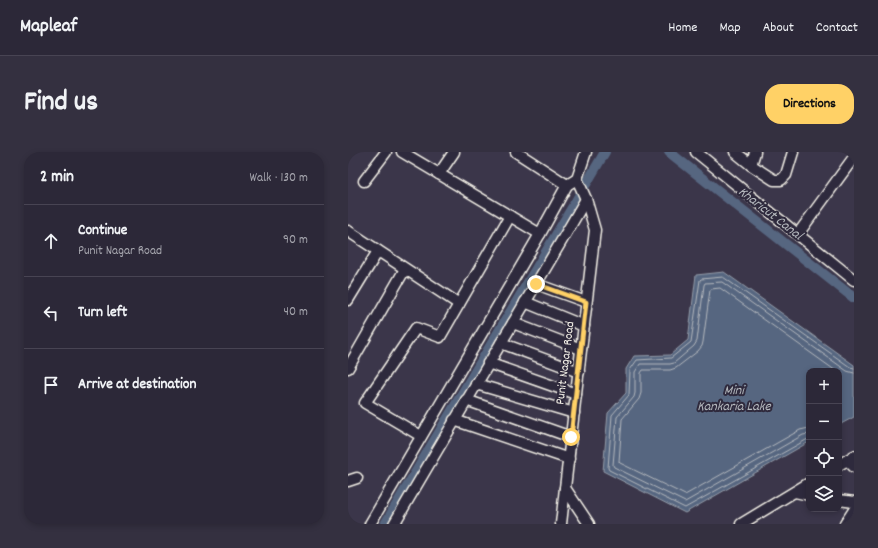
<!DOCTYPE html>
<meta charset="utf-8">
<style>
:root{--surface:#2c2838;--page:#343040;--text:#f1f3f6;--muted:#a6a6ae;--line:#484453;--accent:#ffd166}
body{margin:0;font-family:Dekko,sans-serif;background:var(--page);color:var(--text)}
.controls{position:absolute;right:12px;bottom:12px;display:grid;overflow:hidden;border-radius:8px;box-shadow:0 2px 6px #0003}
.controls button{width:36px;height:36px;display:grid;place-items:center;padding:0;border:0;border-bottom:1px solid var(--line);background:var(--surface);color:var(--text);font:20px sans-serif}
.stop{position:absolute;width:12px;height:12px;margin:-9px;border:3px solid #ffd166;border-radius:50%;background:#fff}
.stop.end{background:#ffd166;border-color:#fff;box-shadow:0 1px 4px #0008}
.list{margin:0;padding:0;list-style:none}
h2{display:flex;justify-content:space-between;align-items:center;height:52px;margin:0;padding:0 16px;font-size:17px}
h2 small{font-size:13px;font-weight:400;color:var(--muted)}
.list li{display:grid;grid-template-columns:26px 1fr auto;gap:12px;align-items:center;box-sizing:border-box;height:72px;padding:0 16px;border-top:1px solid var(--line)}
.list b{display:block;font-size:15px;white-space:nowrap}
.list p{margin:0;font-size:13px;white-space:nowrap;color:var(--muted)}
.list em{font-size:13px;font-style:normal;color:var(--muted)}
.icon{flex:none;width:22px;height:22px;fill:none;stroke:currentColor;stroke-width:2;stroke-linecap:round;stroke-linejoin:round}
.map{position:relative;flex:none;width:506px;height:372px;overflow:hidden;border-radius:16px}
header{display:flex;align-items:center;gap:24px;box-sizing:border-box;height:56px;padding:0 20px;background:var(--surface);border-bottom:1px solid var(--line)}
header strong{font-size:19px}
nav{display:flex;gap:22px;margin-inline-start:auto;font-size:14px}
.intro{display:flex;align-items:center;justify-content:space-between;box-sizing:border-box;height:96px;padding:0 24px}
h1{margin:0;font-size:28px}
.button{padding:10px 18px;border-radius:16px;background:var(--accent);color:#111;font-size:14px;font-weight:700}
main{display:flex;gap:24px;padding:0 24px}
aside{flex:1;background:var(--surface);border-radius:16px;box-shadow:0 2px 6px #0003}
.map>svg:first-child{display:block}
.water{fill:#566680;stroke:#959eaa}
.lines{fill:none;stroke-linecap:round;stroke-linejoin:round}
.shore{stroke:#b5b9be;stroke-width:1}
.canal{stroke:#566680;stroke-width:10}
.minor-casing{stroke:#f4f1e8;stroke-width:13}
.minor{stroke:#2f2a3d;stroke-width:10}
.route{stroke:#ffd166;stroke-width:5}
.labels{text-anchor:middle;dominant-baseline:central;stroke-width:4;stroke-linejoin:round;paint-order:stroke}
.street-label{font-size:13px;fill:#f4f1e8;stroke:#2f2a3d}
.water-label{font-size:14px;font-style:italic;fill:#b5b9be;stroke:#2f2a3d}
</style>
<header>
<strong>Mapleaf</strong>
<nav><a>Home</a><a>Map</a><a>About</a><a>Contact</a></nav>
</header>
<div class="intro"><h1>Find us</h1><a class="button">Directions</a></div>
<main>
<aside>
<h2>2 min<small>Walk · 130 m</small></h2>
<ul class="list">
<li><svg class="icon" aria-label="ahead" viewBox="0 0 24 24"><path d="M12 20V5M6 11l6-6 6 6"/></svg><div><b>Continue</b><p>Punit Nagar Road</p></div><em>90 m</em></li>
<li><svg class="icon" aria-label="left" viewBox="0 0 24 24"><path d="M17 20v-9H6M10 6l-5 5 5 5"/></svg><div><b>Turn left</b></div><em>40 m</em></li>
<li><svg class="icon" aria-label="arrive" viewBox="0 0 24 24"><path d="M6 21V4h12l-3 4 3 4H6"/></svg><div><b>Arrive at destination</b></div></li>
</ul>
</aside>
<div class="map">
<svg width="506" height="372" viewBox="0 0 506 372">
<rect width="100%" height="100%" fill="#3b364a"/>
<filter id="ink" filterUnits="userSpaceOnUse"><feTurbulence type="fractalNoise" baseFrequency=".025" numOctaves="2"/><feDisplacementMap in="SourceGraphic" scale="8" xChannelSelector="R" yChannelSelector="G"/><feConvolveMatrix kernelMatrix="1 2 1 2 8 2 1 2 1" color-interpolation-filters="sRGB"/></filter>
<g filter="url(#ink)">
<polygon class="water" points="376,120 506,213 506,265 491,273 491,219 461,219 461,290 337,361 255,319 260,261 278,241 278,217 286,204 322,203 340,188 348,123"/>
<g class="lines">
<g class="shore">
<polyline points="461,276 452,278 337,343 272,311 271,310 274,267 291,247 293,241 293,221 295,218 322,218 328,216 350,199 354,194 355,190 362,138 363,137 372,136 488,219"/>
<polyline points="461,282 455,283 337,350 266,315 265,313 269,265 286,245 287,241 287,220 292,212 322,212 326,211 346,194 349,189 356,133 357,131 374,130 499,219 506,221"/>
<polyline points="461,287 458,288 337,356 261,318 260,316 264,263 281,243 282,218 289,208 323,206 343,190 352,128 353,127 375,125 502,215 506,216"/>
</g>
<g class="canal">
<polyline points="321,0 506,146"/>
<polyline points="37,372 257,0"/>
</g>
<g class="minor-casing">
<g id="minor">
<polyline points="54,0 192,82"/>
<polyline points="168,0 219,33"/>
<polyline points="238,0 229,27 238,47 247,78 217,336 241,372"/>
<polyline points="348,0 506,128"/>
<polyline points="387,0 403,13"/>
<polyline points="407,0 403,13 426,28 433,28 438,23 445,0"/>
<polyline points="91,22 106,0"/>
<polyline points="16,29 38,0"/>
<polyline points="0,79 111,152"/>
<polyline points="450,82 506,5"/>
<polyline points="188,132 238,150"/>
<polyline points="0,148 30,99"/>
<polyline points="177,150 236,174"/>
<polyline points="165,171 233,197"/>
<polyline points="153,191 231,220"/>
<polyline points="140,211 228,242"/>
<polyline points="0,216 57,117"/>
<polyline points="128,232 226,261"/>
<polyline points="118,248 223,285"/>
<polyline points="106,268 221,307"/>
<polyline points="73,284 17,251 68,176 92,185 162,64"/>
<polyline points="499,308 506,315"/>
<polyline points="491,313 506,304"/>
<polyline points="0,329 9,326"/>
<polyline points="447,340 461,343"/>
<polyline points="491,348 506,350"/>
<polyline points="22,372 192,82 219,33 229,27"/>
<path d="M46 372C109 263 175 156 238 47"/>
<polyline points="213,372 217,336"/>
<polyline points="393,372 461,331"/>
<polyline points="497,372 506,358"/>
</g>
</g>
<use href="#minor" class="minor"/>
</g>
</g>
<g class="lines" filter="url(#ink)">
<polyline class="route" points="188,132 238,150 223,285"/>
</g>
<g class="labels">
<g class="street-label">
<text transform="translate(218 211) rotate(-83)">Punit Nagar Road</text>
</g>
<g class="water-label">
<text transform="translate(422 62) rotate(38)">Kharicut Canal</text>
<text x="386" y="239">Mini<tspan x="386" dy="16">Kankaria Lake</tspan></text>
</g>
</g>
</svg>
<div class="controls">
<button>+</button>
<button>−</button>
<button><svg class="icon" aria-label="locate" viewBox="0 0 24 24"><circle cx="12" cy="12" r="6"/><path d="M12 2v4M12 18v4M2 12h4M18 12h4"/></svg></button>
<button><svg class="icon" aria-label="layers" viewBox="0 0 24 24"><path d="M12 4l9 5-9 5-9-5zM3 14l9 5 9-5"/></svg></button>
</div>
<div class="stop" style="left:223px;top:285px"></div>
<div class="stop end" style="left:188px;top:132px"></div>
</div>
</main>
